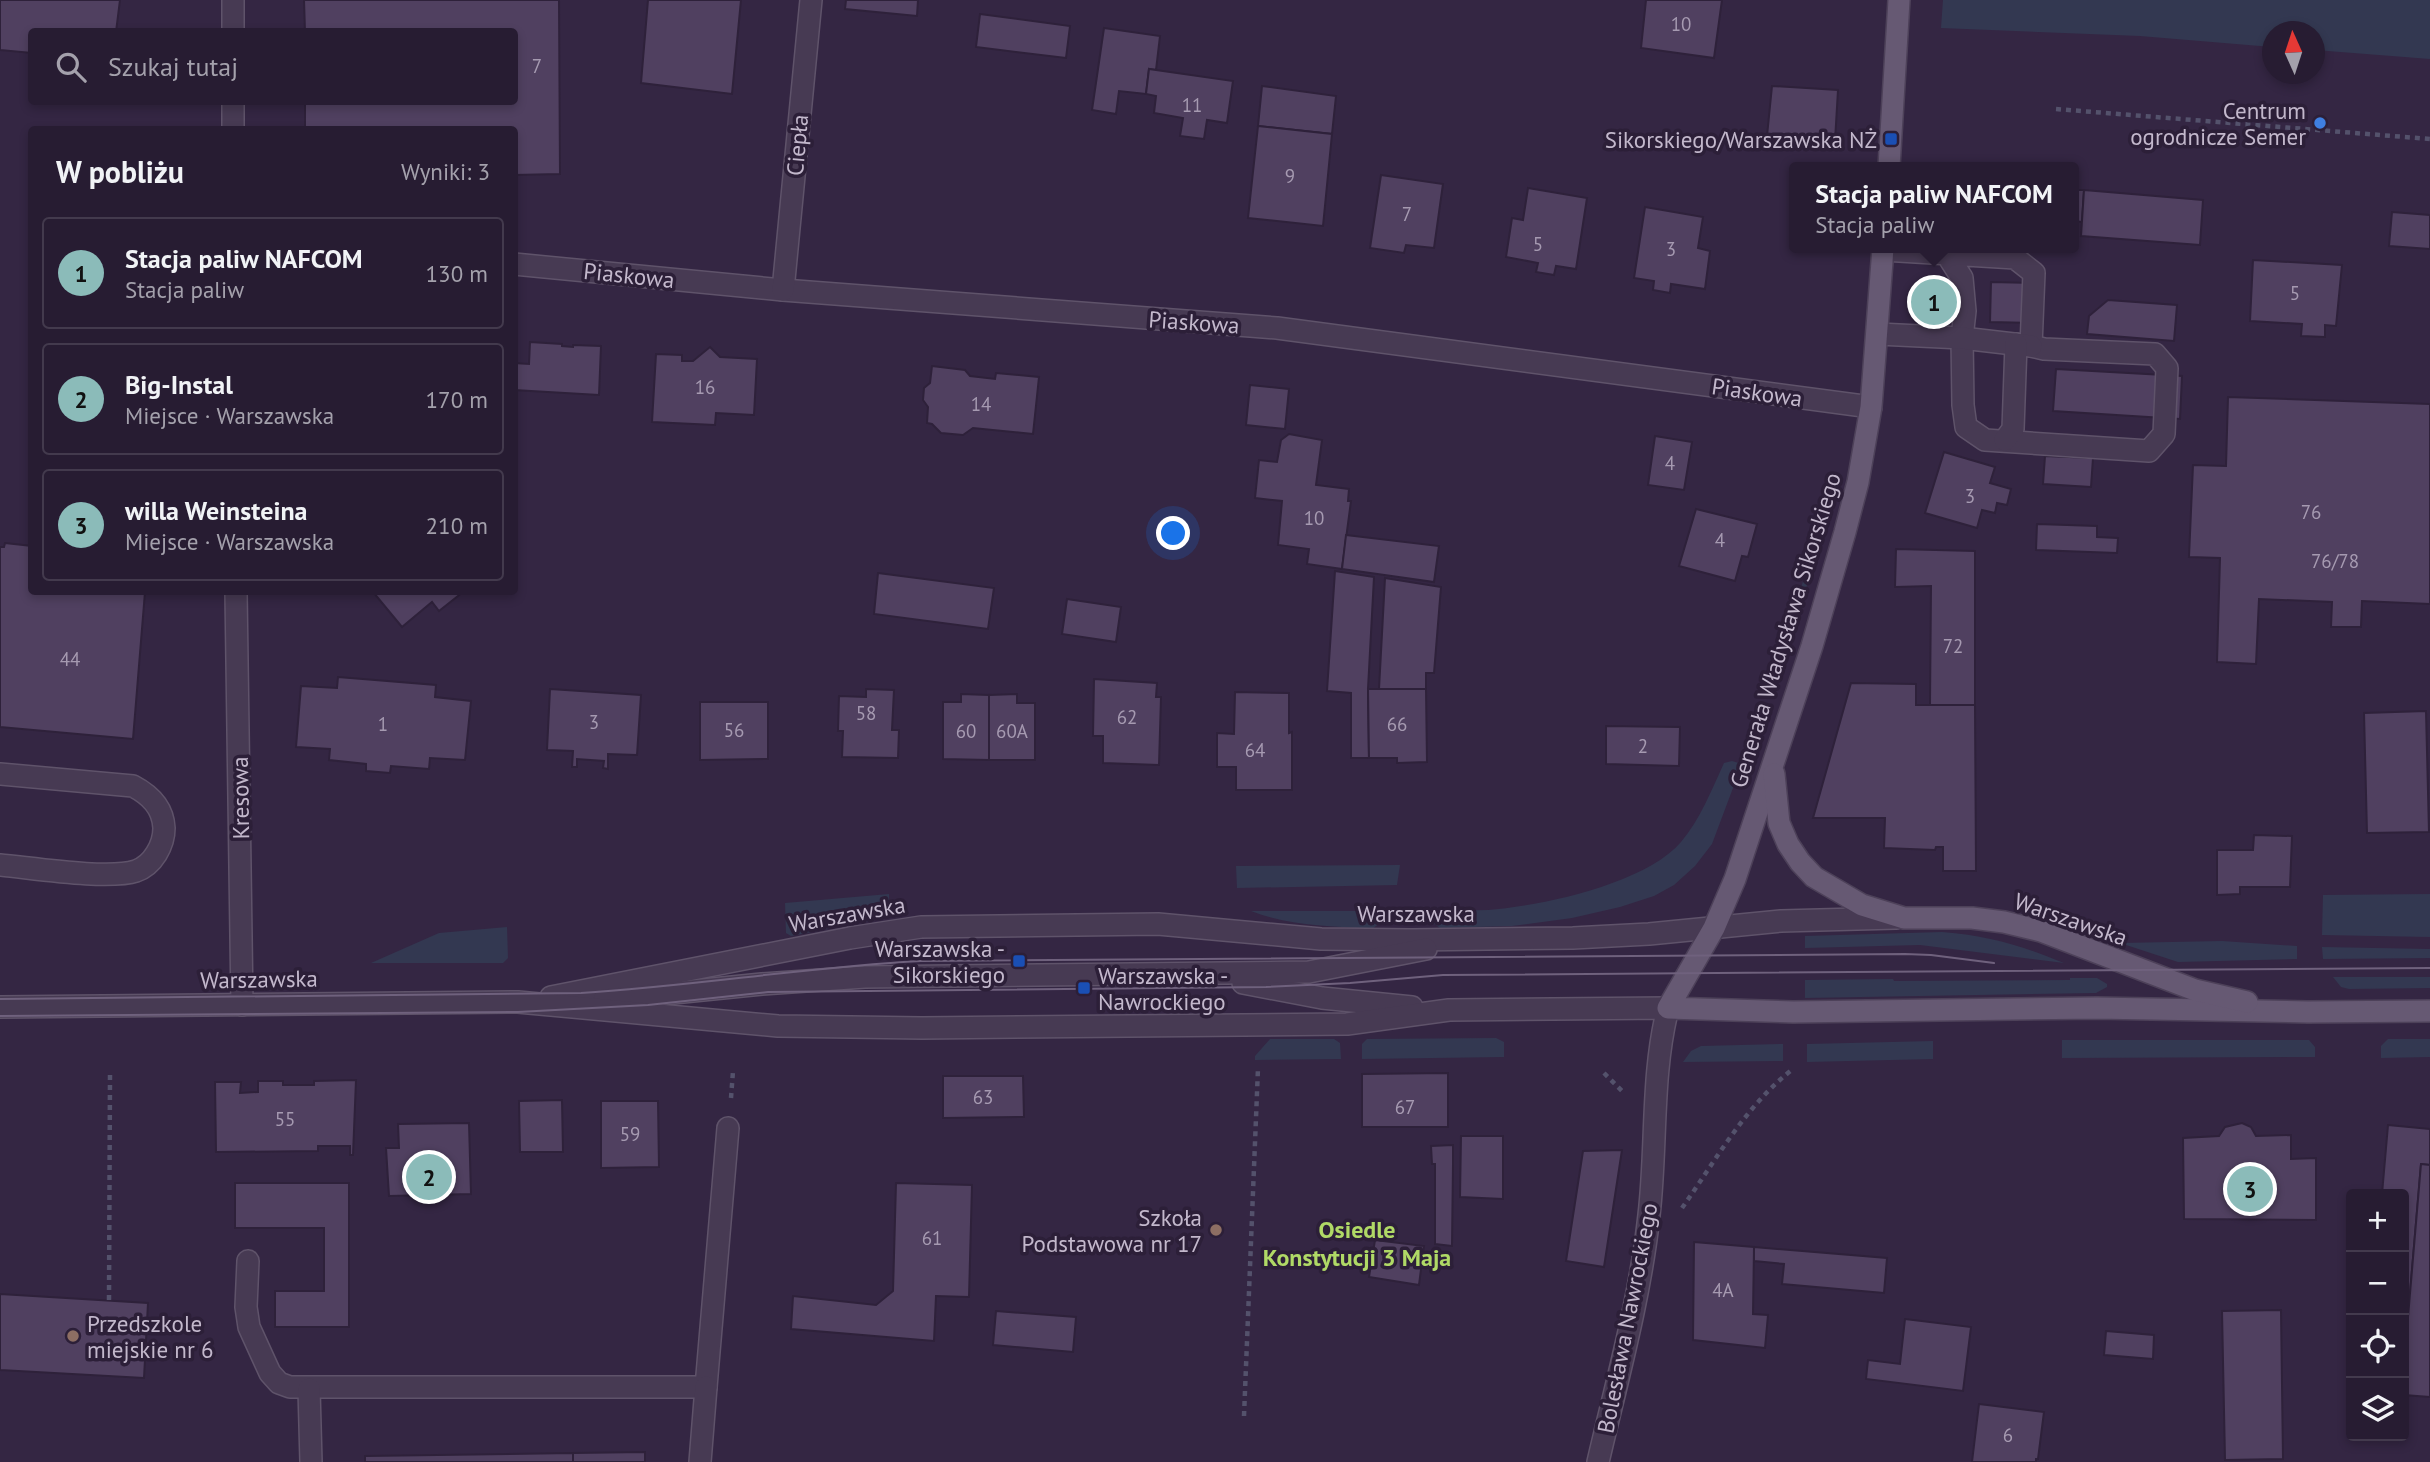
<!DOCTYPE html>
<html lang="pl">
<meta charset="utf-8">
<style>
:root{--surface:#271c32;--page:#2f253a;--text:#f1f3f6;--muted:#a4a1ac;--line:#433a4d;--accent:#8bbbb9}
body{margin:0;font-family:"PT Sans",sans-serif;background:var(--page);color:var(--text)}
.controls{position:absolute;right:21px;bottom:21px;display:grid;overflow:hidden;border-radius:7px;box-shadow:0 4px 10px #0003}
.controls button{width:63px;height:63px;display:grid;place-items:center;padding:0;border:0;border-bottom:2px solid var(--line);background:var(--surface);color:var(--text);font:35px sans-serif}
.compass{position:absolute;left:2262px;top:21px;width:63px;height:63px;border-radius:50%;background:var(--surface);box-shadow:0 4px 10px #0003;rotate:357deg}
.you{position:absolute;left:1174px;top:534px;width:24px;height:24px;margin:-18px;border:5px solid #fff;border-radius:50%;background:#1a73e8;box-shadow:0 0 0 10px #1a73e833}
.badge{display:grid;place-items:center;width:46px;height:46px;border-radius:50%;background:var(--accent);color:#111;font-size:23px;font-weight:700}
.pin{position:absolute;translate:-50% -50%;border:4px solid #fff;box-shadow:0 2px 7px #0006}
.popup{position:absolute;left:1789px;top:162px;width:290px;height:91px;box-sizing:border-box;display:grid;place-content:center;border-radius:7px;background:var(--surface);filter:drop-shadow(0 2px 5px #0005);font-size:23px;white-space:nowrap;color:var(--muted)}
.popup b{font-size:26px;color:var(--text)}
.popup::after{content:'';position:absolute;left:50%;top:100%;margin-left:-14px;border:14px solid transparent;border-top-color:var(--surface)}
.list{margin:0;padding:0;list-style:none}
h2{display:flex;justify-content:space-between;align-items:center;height:91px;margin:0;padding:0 28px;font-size:30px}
h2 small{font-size:23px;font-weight:400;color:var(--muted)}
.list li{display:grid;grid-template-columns:46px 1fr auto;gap:21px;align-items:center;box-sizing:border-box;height:112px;margin:0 14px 14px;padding:0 14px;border:2px solid var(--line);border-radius:7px}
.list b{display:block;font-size:26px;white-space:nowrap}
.list p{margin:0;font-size:23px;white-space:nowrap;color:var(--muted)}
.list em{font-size:23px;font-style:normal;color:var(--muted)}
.icon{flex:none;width:38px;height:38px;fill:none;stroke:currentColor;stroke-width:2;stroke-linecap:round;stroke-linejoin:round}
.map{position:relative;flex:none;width:2430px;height:1462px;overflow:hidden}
.search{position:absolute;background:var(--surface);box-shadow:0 4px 10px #0003;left:28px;top:28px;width:490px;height:77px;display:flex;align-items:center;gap:18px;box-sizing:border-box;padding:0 24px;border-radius:7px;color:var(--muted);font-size:26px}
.panel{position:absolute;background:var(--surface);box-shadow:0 4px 10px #0003;left:28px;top:126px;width:490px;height:469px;border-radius:7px}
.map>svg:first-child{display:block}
.grass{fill:#333851}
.building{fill:#504060;stroke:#2e213a;stroke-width:2}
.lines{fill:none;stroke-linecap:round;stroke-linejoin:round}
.minor-casing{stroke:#5f536a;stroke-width:24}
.major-casing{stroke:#4d4159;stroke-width:24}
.path{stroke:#54526c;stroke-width:4.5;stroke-dasharray:5 5;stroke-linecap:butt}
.minor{stroke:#473a53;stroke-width:21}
.major{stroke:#665973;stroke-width:21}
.tram{stroke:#6f617d;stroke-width:2}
.shop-dot{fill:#3f7fe0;stroke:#2c1f38;stroke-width:2.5}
.transit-dot{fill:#1a4fb4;stroke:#2c1f38;stroke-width:2.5}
.education-dot{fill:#8d6e63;stroke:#2c1f38;stroke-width:2.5}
.labels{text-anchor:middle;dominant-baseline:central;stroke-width:7;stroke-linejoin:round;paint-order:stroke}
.number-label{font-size:19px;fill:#a69ab1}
.poi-label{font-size:23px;fill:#c3b8cc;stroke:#2c1f38;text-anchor:end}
.street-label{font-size:23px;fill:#c3b8cc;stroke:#2c1f38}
.neighbourhood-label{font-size:24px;font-weight:bold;fill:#b0d966;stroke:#2c1f38}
</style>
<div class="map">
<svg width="2430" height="1462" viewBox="0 0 2430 1462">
<rect width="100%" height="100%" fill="#342643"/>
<g class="grass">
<polygon points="1943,0 2430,0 2430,59 2315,50 2314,32 2272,32 2272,47 2140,36 1941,28"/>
<polygon points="1814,546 1819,547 1781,668 1781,652"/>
<path d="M1732 761 1742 764 1712 844 1695 866 1674 885 1654 896 1620 907 1572 918 1512 926 1440 928 1425 917 1424 910C1445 910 1467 911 1488 910 1541 906 1645 884 1681 842 1700 820 1712 789 1724 763Z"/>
<polygon points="1400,865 1397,885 1237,888 1236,866"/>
<polygon points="889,894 889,911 884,918 791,936 786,933 785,903"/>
<polygon points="2430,894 2430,937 2322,935 2323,895"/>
<path d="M1389 911 1384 920 1372 929C1331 926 1289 926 1251 911Z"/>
<polygon points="507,927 508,958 503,963 371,963 439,933"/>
<path d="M1942 932C1990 936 2020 945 2064 963L1920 945 1805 948V936Z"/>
<polygon points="2222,941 2297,946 2297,959 2178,962 2120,943"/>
<polygon points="2322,947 2430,949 2430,958 2323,959"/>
<polygon points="2333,977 2430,977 2430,988 2349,989 2341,987"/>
<polygon points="2070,978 2097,978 2107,984 2107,987 2096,993 1805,998 1805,980 1893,979 1894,981 2070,980"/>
<polygon points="1496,1038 1504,1042 1504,1057 1362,1059 1362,1044 1367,1039"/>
<polygon points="1270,1039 1334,1039 1340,1043 1341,1059 1255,1060 1255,1056"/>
<polygon points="2388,1039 2430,1039 2430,1057 2381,1058 2381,1046"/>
<polygon points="2062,1040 2309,1040 2315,1047 2315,1057 2062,1058"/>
<polygon points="1933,1041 1933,1059 1807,1062 1807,1044"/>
<polygon points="1783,1044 1783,1061 1683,1062 1691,1051 1701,1046"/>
</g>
<g class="building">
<polygon points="0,0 120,0 116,32 32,32 32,53 0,50"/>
<polygon points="304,0 559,0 560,174 514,175 514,130 305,130 305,102 514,102 514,32 305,32"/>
<polygon points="648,0 741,0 732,94 641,83"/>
<polygon points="846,0 918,0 917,16 845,9"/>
<polygon points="1646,0 1722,0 1714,58 1641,48"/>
<polygon points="980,14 1070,26 1066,58 976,47"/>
<polygon points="1104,28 1160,36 1156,70 1149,69 1146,94 1119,91 1116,114 1092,110"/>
<polygon points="1149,69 1233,81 1227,123 1207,120 1204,139 1180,136 1183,118 1154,113 1156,96 1146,94"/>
<polygon points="1262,86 1336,96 1332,134 1258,126"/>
<polygon points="1772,86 1838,90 1835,141 1767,136"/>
<polygon points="1258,126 1332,134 1323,226 1248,218"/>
<polygon points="1381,175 1443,184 1434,248 1406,245 1404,253 1370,248"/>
<polygon points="1528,188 1587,198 1576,269 1556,266 1554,275 1536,272 1538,263 1506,257 1512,218 1523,220"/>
<polygon points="2074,190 2084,190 2082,222 2074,221"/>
<polygon points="2084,190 2203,200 2200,245 2081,236"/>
<polygon points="1645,207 1703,217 1698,248 1710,251 1705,289 1671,284 1670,293 1653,290 1654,281 1634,278"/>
<polygon points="2392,212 2430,215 2430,249 2389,246"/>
<polygon points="2253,260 2342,265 2336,326 2325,325 2325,337 2301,336 2302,324 2250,321"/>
<polygon points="1991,282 2038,283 2037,323 1990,322"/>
<polygon points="2108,300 2177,305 2174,341 2087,334 2089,316"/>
<polygon points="530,342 562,344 562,346 573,347 573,345 601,346 599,395 514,390 514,363 529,364"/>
<polygon points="710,347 720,357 757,359 754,415 716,413 715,425 652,422 656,354 682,355 682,361 693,361"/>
<polygon points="932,366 965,370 970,376 995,379 996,373 1039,377 1033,434 973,428 963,435 941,433 932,424 927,423 928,407 923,400 924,388 930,383"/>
<polygon points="2056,369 2182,376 2180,419 2053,411"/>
<polygon points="1250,385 1289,389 1285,429 1246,425"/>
<polygon points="2228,397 2430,404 2430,604 2362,601 2361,627 2331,627 2332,602 2259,599 2256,664 2217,662 2220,558 2189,557 2193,465 2226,466"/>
<polygon points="1289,434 1322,440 1316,485 1349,489 1348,501 1351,501 1342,569 1307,564 1309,549 1278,545 1282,501 1255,498 1259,460 1277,462 1281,440"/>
<polygon points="1655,436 1692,442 1684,490 1648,485"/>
<polygon points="1944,452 1995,467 1990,483 2011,489 2007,505 1997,503 1995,513 1982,510 1977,528 1925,513"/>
<polygon points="2045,456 2093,458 2091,487 2043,484"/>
<polygon points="1696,509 1757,524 1748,557 1742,556 1735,581 1679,566"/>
<polygon points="2037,524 2097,526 2097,537 2118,538 2117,553 2036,550"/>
<polygon points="1346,535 1439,546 1434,582 1342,569"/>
<polygon points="5,543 32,546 32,592 145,592 133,739 0,727 0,547 4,547"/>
<polygon points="1896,549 1975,551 1975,705 1930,705 1931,586 1895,587"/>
<polygon points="1335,571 1374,577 1368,689 1369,758 1351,758 1351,693 1327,691"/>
<polygon points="878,573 994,588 988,629 874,614"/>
<polygon points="1385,578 1441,587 1434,673 1426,673 1426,689 1379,689"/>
<polygon points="373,592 463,592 439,611 432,602 402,627"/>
<polygon points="1067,599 1121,607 1116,642 1062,634"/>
<polygon points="338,677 436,685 435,697 471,701 465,760 430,758 429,769 391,766 390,773 366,771 366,764 329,760 330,749 296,747 301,686 337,688"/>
<polygon points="1094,679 1157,683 1156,697 1161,697 1159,765 1103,763 1103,736 1093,736"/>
<polygon points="1851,683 1916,684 1916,705 1975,705 1976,871 1943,871 1943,847 1936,847 1935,850 1884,848 1885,818 1813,818"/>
<polygon points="550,689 641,695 637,755 608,754 608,769 603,768 604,761 577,759 577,767 572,767 573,751 547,750"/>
<polygon points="866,689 894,690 892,730 899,730 898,758 842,757 843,731 838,731 839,696 866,697"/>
<polygon points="1368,689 1426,689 1427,762 1397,763 1397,758 1369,758"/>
<polygon points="1235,692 1289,693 1289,733 1292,732 1292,790 1236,790 1236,767 1217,767 1217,733 1234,734"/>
<polygon points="961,694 989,695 989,760 943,759 943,702 961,702"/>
<polygon points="1017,694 1017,703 1035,703 1035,760 989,760 989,695"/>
<polygon points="700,702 768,702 768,759 700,760"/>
<polygon points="2426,711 2429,832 2367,833 2364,713"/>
<polygon points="1606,726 1680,727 1679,766 1606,764"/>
<polygon points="2254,835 2292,836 2290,887 2240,887 2240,894 2217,895 2217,850 2253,850"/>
<polygon points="1448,1073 1448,1127 1362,1127 1362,1074"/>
<polygon points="943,1076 1023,1076 1024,1117 943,1118"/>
<polygon points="356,1080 353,1155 350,1155 350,1146 318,1146 318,1151 216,1152 215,1082 241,1082 240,1093 258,1092 258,1081 283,1081 283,1085 314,1085 314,1081"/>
<polygon points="562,1100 563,1152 520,1152 519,1101"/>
<polygon points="601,1101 658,1101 659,1167 601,1168"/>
<polygon points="469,1123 471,1194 389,1196 386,1148 399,1148 398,1124"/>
<polygon points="2242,1123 2251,1127 2256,1136 2291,1135 2291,1159 2316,1158 2316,1220 2184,1219 2183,1138 2219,1136 2225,1127"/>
<polygon points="2388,1125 2430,1129 2430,1165 2421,1164 2404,1364 2404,1194 2382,1194"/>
<polygon points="1461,1136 1503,1136 1503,1199 1460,1197"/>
<polygon points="1453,1145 1453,1164 1452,1246 1435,1244 1435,1164 1432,1164 1431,1146"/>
<polygon points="1622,1150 1604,1267 1566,1261 1583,1151"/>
<polygon points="2421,1164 2430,1165 2430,1397 2404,1395 2404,1364"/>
<polygon points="235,1183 349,1183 349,1327 275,1327 275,1291 324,1291 324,1228 235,1228"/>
<polygon points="896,1183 972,1185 969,1297 936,1296 934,1341 791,1329 793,1296 876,1305 893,1291"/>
<polygon points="1375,1240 1424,1246 1419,1285 1369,1277"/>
<polygon points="1694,1242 1754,1247 1753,1314 1768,1315 1765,1348 1693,1340"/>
<polygon points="1754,1247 1887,1258 1884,1293 1782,1284 1784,1264 1754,1261"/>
<polygon points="0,1294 148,1303 144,1378 0,1370"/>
<polygon points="2281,1310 2283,1459 2225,1460 2222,1311"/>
<polygon points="996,1311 1076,1317 1073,1352 993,1345"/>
<polygon points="1905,1319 1971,1327 1963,1391 1866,1379 1868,1360 1900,1364"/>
<polygon points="2106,1331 2154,1335 2153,1359 2104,1355"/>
<polygon points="1979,1404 2044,1412 2038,1459 2036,1459 2036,1462 1972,1462"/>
<polygon points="645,1452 645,1462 573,1462 573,1453"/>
<polygon points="573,1453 573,1462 365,1462 365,1456"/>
</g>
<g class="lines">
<g class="minor-casing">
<g id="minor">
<polyline points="233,32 233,0"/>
<polyline points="233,130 233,102"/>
<polyline points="1883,250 2015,258 2034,273 2031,346 2044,349 2155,354 2167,368 2164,434 2149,451 1985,440 1966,427 1963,405 1962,338 1965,311 1962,278 1946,253"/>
<polyline points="514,264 783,290 1277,328 1871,407"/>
<polyline points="783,290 811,0"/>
<polyline points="1878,334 1962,338 2031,346"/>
<polyline points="2005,440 2013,429 2016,344"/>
<polyline points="236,592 242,1005"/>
<path d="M0 774 133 786C150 795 163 807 164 828 164 845 153 865 136 871 108 880 33 868 0 865"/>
<polyline points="1243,983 1322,998 1412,1007"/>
<polyline points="551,997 850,938 921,927 1158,924 1321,939 1411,940 1573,938 1649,934 1781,921 1896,918"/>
<polyline points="604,1000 762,984 865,977 1309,972 1426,949"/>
<path d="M0 1007 518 1002 778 1026 922 1028 1347 1024 1449 1010 1668 1008C1651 1075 1657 1147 1649 1215 1640 1299 1617 1380 1598 1462"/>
<polyline points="248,1261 246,1307 249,1327 270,1373 279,1383 290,1387 706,1387 728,1128"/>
<polyline points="309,1389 311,1462"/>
<polyline points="700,1462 706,1387"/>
</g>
</g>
<g class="major-casing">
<g id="major">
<polyline points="1889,167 1899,0"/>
<polyline points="1883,248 1871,407 1858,482 1845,532 1812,646 1735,879 1714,928 1668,1008 1793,1012 2097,1008 2308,1012 2430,1011"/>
<polyline points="1774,774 1779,823 1788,844 1800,862 1814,877 1862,905 1904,918 1972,918 2004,922 2041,931 2195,990 2247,1002"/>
</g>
</g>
<g class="path">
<polyline points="2056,109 2430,139"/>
<polyline points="1604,1073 1625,1094"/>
<polyline points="731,1098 733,1071"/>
<path d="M1682 1208C1716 1160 1746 1105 1793 1069"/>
<polyline points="109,1300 110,1075"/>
<polyline points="1244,1416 1258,1068"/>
</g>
<use href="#minor" class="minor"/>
<use href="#major" class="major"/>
<g class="tram">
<path d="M0 999 581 993C694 986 807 967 921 961L1905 954 1931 955 1994 963"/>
<polyline points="0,1016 518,1012 648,1005 768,992 1266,987 1350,983 1443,975 2430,968"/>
</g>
</g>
<circle class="shop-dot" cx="2320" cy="123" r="7"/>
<g class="transit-dot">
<rect x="1884" y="132" width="14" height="14" rx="3.5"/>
<rect x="1012" y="954" width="14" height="14" rx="3.5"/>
<rect x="1077" y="981" width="14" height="14" rx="3.5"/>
</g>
<g class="education-dot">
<circle cx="1216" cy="1230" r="7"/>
<circle cx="73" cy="1336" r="7"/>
</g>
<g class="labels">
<g class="number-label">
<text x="1681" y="24">10</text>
<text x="537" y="66">7</text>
<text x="1192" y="105">11</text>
<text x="1290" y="176">9</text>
<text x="1407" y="214">7</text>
<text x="1538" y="244">5</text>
<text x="1671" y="249">3</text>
<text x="2295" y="293">5</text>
<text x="705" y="387">16</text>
<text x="981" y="404">14</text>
<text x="1670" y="463">4</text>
<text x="1970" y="496">3</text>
<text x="2311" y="512">76</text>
<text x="1314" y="518">10</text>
<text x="1720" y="540">4</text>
<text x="2335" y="561">76/78</text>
<text x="1953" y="646">72</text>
<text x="70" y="659">44</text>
<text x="866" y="713">58</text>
<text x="1127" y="717">62</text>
<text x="594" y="722">3</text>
<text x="383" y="724">1</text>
<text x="1397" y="724">66</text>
<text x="734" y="730">56</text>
<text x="966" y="731">60</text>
<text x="1012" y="731">60A</text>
<text x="1643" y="746">2</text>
<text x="1255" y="750">64</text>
<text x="983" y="1097">63</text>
<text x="1405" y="1107">67</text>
<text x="285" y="1119">55</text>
<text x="630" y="1134">59</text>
<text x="932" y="1238">61</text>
<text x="1723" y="1290">4A</text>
<text x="2008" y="1435">6</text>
</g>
<g class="poi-label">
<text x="2306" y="110">Centrum<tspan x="2306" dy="26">ogrodnicze Semer</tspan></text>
<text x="1877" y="139">Sikorskiego/Warszawska NŻ</text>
<text x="1005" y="948">Warszawska -<tspan x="1005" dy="26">Sikorskiego</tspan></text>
<text x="1098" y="975" text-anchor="start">Warszawska -<tspan x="1098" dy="26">Nawrockiego</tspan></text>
<text x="1202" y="1217">Szkoła<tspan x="1202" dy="26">Podstawowa nr 17</tspan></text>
<text x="87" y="1323" text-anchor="start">Przedszkole<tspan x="87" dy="26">miejskie nr 6</tspan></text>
</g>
<g class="street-label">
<text transform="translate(797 145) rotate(-85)">Ciepła</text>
<text transform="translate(629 275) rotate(6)">Piaskowa</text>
<text transform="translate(1194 322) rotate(4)">Piaskowa</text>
<text transform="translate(1757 392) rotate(8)">Piaskowa</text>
<text transform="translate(1785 630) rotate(-73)">Generała Władysława Sikorskiego</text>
<text transform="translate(240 798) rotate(-91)">Kresowa</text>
<text x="1416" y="913">Warszawska</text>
<text transform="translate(847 914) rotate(-10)">Warszawska</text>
<text transform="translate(2071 919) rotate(19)">Warszawska</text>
<text transform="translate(259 979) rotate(-1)">Warszawska</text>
<text transform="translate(1627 1318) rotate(-79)">Bolesława Nawrockiego</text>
</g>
<g class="neighbourhood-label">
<text x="1357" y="1229">Osiedle<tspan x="1357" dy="28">Konstytucji 3 Maja</tspan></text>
</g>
</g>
</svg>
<div class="controls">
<button>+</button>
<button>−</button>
<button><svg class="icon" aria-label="locate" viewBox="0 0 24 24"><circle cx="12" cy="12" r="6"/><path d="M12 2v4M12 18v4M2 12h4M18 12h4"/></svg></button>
<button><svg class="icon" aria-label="layers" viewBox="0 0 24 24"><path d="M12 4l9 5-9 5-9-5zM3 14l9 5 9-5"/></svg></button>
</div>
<svg class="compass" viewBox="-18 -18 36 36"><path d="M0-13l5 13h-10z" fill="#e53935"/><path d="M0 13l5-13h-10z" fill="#a4a1ac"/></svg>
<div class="you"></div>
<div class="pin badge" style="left:1934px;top:302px">1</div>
<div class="popup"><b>Stacja paliw NAFCOM</b>Stacja paliw</div>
<div class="pin badge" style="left:429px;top:1177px">2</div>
<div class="pin badge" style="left:2250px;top:1189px">3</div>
<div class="search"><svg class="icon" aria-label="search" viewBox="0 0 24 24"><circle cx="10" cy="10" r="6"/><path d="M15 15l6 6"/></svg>Szukaj tutaj</div>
<section class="panel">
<h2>W pobliżu<small>Wyniki: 3</small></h2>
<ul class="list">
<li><span class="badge">1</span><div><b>Stacja paliw NAFCOM</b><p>Stacja paliw</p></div><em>130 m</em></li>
<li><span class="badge">2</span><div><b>Big-Instal</b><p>Miejsce · Warszawska</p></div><em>170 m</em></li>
<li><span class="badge">3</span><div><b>willa Weinsteina</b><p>Miejsce · Warszawska</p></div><em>210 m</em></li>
</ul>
</section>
</div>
